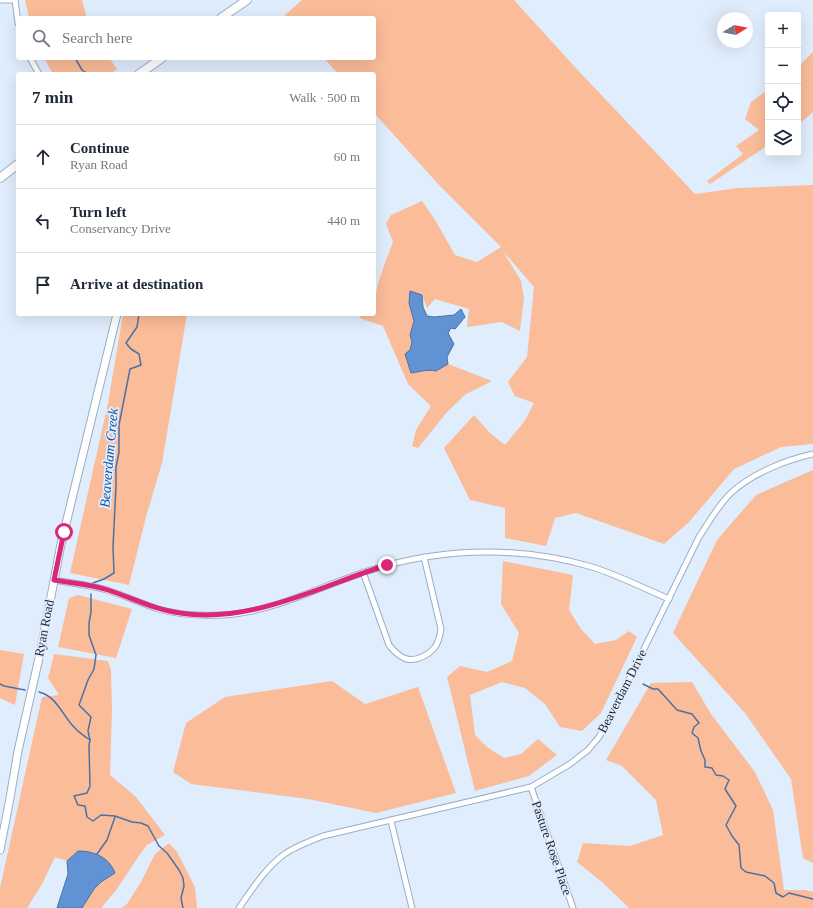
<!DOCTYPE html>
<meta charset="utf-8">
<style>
:root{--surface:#fff;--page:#f6f6f7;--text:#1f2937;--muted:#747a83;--line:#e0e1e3}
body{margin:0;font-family:"Times New Roman",serif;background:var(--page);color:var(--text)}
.controls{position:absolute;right:12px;top:12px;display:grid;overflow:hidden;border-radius:4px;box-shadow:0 4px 16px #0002}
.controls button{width:36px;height:36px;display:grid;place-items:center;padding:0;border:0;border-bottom:1px solid var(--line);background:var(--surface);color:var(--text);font:20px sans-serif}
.compass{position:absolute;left:717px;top:12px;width:36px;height:36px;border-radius:50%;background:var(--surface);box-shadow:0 4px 16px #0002;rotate:80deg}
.stop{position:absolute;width:12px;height:12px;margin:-9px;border:3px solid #db2777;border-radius:50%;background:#fff}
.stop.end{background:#db2777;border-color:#fff;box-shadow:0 1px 4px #0008}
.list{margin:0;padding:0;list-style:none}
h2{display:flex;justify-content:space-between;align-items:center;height:52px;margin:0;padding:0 16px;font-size:17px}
h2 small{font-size:13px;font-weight:400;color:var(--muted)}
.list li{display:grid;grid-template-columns:26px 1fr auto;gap:12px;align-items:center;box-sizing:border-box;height:64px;padding:0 16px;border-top:1px solid var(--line)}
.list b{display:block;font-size:15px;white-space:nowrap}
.list p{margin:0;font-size:13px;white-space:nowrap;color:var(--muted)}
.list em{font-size:13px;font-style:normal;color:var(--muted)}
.icon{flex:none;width:22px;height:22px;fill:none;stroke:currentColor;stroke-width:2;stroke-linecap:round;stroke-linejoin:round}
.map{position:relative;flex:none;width:813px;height:908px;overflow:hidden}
.search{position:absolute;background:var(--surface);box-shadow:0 4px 16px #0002;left:16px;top:16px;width:360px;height:44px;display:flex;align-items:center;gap:10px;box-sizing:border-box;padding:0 14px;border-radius:4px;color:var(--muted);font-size:15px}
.panel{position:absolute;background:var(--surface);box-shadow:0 4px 16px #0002;left:16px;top:72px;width:360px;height:244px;border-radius:4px}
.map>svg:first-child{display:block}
.green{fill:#fabc99}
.water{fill:#6192d4;stroke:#4d71a2}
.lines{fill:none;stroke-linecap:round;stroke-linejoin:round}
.stream{stroke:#4d71a2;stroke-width:1.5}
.street-casing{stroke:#9aadc8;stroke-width:7}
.secondary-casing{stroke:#9aadc8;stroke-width:9}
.primary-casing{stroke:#9aadc8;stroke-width:10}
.street{stroke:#fff;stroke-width:5}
.secondary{stroke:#fff;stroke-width:7}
.primary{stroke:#fff;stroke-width:8}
.route{stroke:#db2777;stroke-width:5}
.labels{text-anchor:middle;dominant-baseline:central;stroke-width:3.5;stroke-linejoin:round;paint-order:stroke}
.street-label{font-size:13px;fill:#1d242e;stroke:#e0edfd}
.water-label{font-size:14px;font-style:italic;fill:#1253a3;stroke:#e0edfd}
</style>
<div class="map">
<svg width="813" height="908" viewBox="0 0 813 908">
<rect width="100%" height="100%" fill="#e0edfd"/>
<g class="green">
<polygon points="25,0 82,0 87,18 29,18"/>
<path d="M302 0H514L573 65 695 194 738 188 813 185V444L781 447 734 469 689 522 664 544 576 513 555 518 546 546 505 538V508L470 500 444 448 474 415 490 433 505 445 524 422 534 403 515 396 508 382 527 357 534 287 503 251 521 281 524 298 520 331 502 322 467 327 469 309 435 299 427 308 422 295 409 303 414 321 410 335 412 342 407 360 411 372C420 372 426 369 436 371L448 364 492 381 466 394 447 412 418 448 412 446 416 430 431 406 408 384 383 326 359 318 362 314H374C374 288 384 266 393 242L386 224 391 215 422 201 434 218 455 255 477 262 501 247 440 186 374 113V74H338L324 58H374V18H288L285 15Z"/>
<polygon points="813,52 813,112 798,125 798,67"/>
<polygon points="44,58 109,58 117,69 110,74 53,74"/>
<polygon points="768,90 768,145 710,184 707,181 743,154 736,146 759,130 745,119 751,102"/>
<polygon points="123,314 187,314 162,463 146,517 129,585 70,573 108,403"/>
<polygon points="813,470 813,863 803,858 791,779 745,713 673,633 717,540 756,495"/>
<polygon points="503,561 573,575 569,610 581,629 595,644 616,640 629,631 637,637 601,713 582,731 560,727 545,704 525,688 502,682 470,695 475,735 487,747 504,758 521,754 538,739 557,755 529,776 475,791 447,677 460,666 487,672 512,661 519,633 501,604"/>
<polygon points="78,595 132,609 116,658 58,647 69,598"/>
<polygon points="0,650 24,654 15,705 0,698"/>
<polygon points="54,654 108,661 111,670 112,711 110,775 136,797 165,835 147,845 138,857 117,889 101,908 82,908 94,889 101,882 78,851 67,861 55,857 42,884 27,908 0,908 0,888 42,697 59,695 48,678"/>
<polygon points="332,681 365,704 418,687 456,793 376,813 308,799 191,784 173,772 186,723 225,697"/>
<polygon points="692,682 711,714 755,772 773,810 784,890 805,890 813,892 813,908 629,908 602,882 577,862 583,843 630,846 663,835 656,800 622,766 606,760 651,683"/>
<polygon points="169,843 177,852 195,887 197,908 122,908 127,904 141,882 155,854"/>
</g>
<g class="water">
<path d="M410 291 422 295 423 307 427 316 434 317 454 315 461 309 465 317 455 329 451 328 448 333 454 344 447 357 448 364 436 371C426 369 420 372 411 373L405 354 410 350 412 342 410 335 414 321 409 303Z"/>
<path d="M78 851C94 851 109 857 115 873L101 882 94 889 82 908H57L68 874 67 861Z"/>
</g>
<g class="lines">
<g class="stream">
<polyline points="75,58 82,70 88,74"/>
<polyline points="93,583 104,579 114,573 113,547 116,486 116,467 119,452 119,425 130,369 141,365 139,354 131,349 126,343 137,327 139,314"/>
<polyline points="91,594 91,612 89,623 89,635 96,655 94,669 88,680 79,705 91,717 88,731 90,740 89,745 90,786 87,793 74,796 78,805 85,806 87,817 93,821 101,815 115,816 132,822 141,823 148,826 159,846 167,853 179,870 183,878 184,886 181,898 183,908"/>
<polyline points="0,684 4,686 25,690"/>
<polyline points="643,684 653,689 658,689 677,710 692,714 699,723 694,727 692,733 698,738 701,751 705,760 705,767 712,768 716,775 723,776 729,780 725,789 736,806 726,825 732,836 739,845 741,868 746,872 765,876 774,883 776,893 783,897 789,893 813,899"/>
<path d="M39 692C56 696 62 714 73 726 78 732 84 736 90 740"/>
<polyline points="97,854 107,840 115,817"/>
</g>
<g class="street-casing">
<g id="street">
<polyline points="0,0 14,0"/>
<polyline points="15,0 18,23"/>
<polyline points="30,58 39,74"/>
<path d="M363 572 389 645C393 650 397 655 404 658 414 663 429 655 435 647 439 642 440 635 441 629L424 557"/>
<path d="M54 580C71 583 91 585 107 590 125 596 141 603 158 609 179 615 201 616 222 615 268 613 313 590 356 575 432 548 514 544 592 567 618 575 643 588 669 599"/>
<polyline points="531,787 573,908"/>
<polyline points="391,821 412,908"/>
<path d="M239 908C253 888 266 867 286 853 297 846 310 841 323 836L531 787 570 764 588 750 599 737 610 718 699 537C709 522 718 505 732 492 753 473 786 460 813 454"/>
</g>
</g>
<g class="secondary-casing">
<polyline id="secondary" points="0,850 10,798 18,751 41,649 61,544 117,314"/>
</g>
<g class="primary-casing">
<g id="primary">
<polyline points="221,18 247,0"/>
<polyline points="139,74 162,58"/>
<polyline points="0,178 18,164"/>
</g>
</g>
<use href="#street" class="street"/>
<use href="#secondary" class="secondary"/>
<use href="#primary" class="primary"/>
</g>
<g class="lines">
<path class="route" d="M64 532 54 580C71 583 91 584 108 590 132 598 155 610 180 613 252 624 320 586 387 565"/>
</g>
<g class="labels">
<g class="street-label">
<text transform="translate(44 628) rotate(-79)">Ryan Road</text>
<text transform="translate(622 691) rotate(-63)">Beaverdam Drive</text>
<text transform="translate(552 848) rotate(71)">Pasture Rose Place</text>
</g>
<g class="water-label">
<text transform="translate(109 458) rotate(-85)">Beaverdam Creek</text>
</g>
</g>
</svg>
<div class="controls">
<button>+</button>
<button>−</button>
<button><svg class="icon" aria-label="locate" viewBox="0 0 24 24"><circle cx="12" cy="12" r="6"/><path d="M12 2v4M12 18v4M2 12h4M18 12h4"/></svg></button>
<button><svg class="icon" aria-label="layers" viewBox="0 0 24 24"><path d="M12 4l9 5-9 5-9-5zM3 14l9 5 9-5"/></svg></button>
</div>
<svg class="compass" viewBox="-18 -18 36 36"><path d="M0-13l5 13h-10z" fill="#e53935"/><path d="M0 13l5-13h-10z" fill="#747a83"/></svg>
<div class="stop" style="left:64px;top:532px"></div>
<div class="stop end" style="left:387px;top:565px"></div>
<div class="search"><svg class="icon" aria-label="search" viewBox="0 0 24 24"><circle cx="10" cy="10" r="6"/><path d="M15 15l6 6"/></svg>Search here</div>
<section class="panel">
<h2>7 min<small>Walk · 500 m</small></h2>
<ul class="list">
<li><svg class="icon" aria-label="ahead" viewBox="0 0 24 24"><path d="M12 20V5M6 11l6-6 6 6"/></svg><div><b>Continue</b><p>Ryan Road</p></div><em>60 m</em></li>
<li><svg class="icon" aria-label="left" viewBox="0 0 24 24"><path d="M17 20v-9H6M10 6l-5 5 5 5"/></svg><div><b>Turn left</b><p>Conservancy Drive</p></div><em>440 m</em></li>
<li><svg class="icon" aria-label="arrive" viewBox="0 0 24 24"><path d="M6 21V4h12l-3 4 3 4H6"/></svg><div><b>Arrive at destination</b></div></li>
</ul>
</section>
</div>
